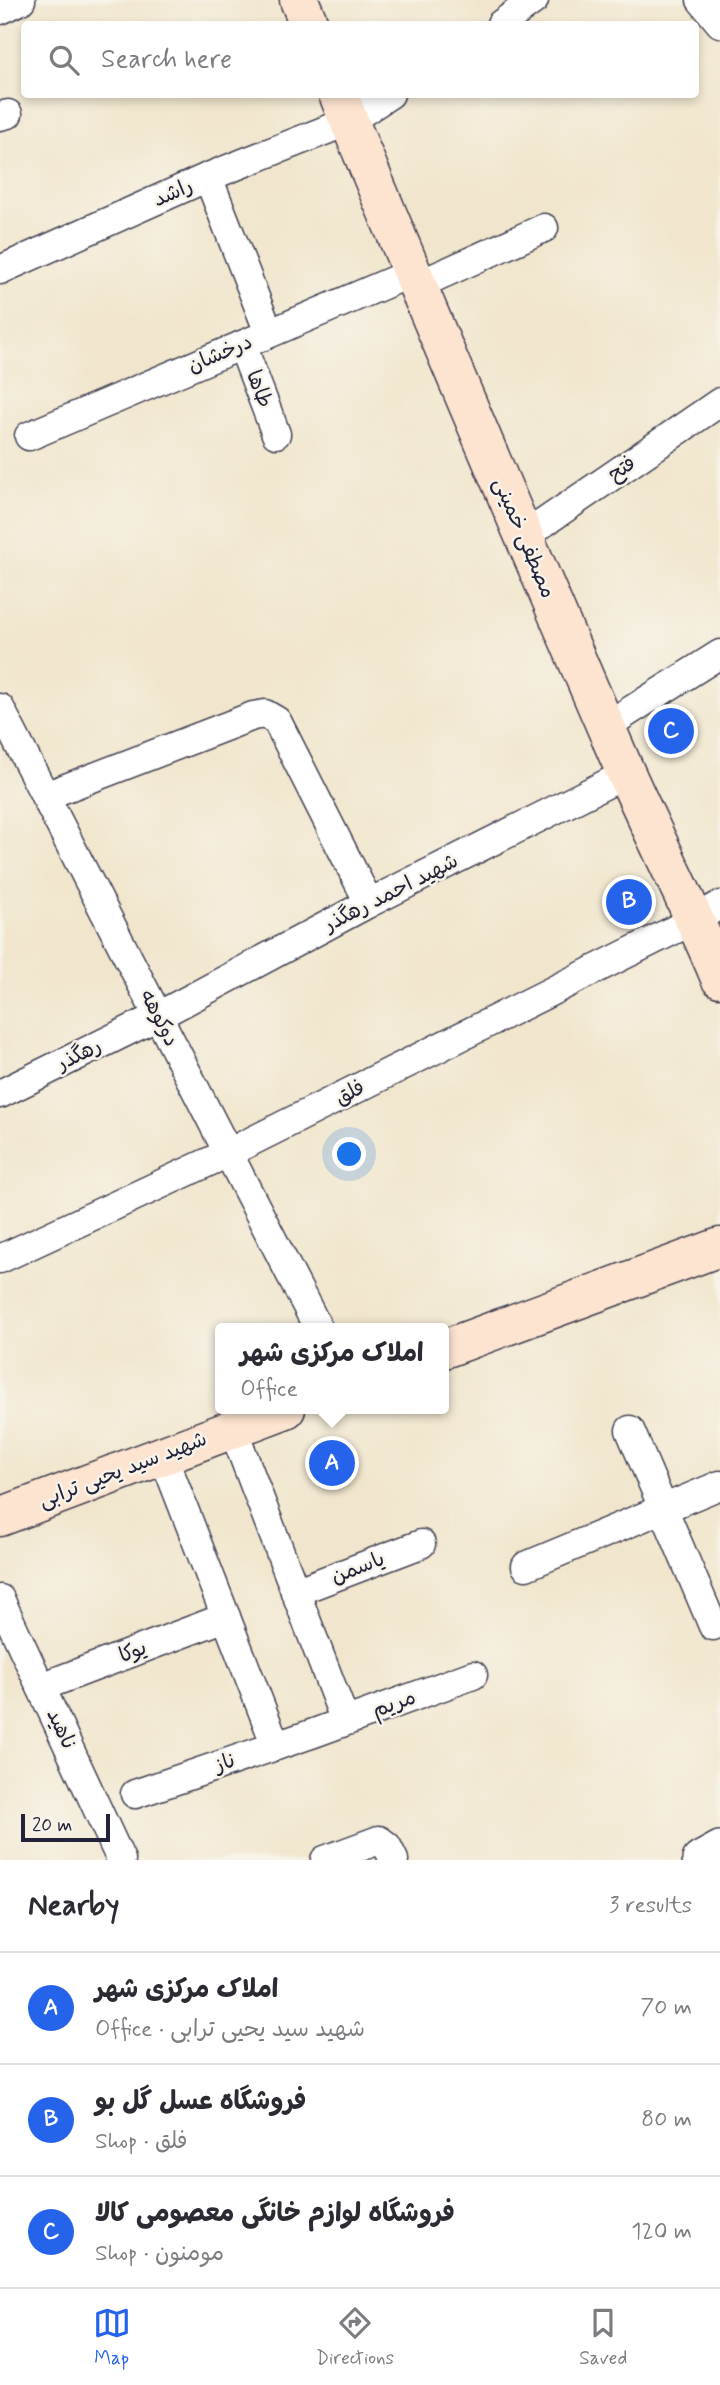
<!DOCTYPE html>
<meta charset="utf-8">
<style>
:root{--surface:#fff;--page:#f2f2f3;--text:#2b2b33;--muted:#7c7c81;--line:#e1e1e2;--accent:#2563eb}
body{margin:0;font-family:Mynerve,"Playpen Sans Arabic",sans-serif;background:var(--page);color:var(--text)}
.scale{position:absolute;left:21px;bottom:18px;width:89px;box-sizing:border-box;padding-left:7px;border:4px solid #22223b;border-top:0;font-size:19px;line-height:24px;white-space:nowrap;color:#22223b;-webkit-text-stroke:5px #f7f3e8;paint-order:stroke}
.you{position:absolute;left:350px;top:1155px;width:24px;height:24px;margin:-18px;border:5px solid #fff;border-radius:50%;background:#1a73e8;box-shadow:0 0 0 10px #1a73e833}
.badge{display:grid;place-items:center;width:46px;height:46px;border-radius:50%;background:var(--accent);color:#fff;font-size:23px;font-weight:700}
.pin{position:absolute;translate:-50% -50%;border:4px solid #fff;box-shadow:0 2px 7px #0006}
.popup{position:absolute;left:215px;top:1323px;width:234px;height:91px;box-sizing:border-box;display:grid;place-content:center;border-radius:7px;background:var(--surface);filter:drop-shadow(0 2px 5px #0005);font-size:23px;white-space:nowrap;color:var(--muted)}
.popup b{font-size:26px;color:var(--text)}
.popup::after{content:'';position:absolute;left:50%;top:100%;margin-left:-14px;border:14px solid transparent;border-top-color:var(--surface)}
.list{margin:0;padding:0;list-style:none}
h2{display:flex;justify-content:space-between;align-items:center;height:91px;margin:0;padding:0 28px;font-size:30px}
h2 small{font-size:23px;font-weight:400;color:var(--muted)}
.list li{display:grid;grid-template-columns:46px 1fr auto;gap:21px;align-items:center;box-sizing:border-box;height:112px;padding:0 28px;border-top:2px solid var(--line)}
.list b{display:block;font-size:26px;white-space:nowrap}
.list p{margin:0;font-size:23px;white-space:nowrap;color:var(--muted)}
.list em{font-size:23px;font-style:normal;color:var(--muted)}
.icon{flex:none;width:38px;height:38px;fill:none;stroke:currentColor;stroke-width:2;stroke-linecap:round;stroke-linejoin:round}
.map{position:relative;flex:none;width:720px;height:1860px;overflow:hidden}
.search{position:absolute;background:var(--surface);box-shadow:0 4px 10px #0003;left:21px;right:21px;top:21px;height:77px;display:flex;align-items:center;gap:18px;box-sizing:border-box;padding:0 24px;border-radius:7px;color:var(--muted);font-size:26px}
.sheet{height:427px;background:var(--surface)}
nav{display:flex;justify-content:space-around;align-items:center;box-sizing:border-box;height:98px;border-top:2px solid var(--line);background:var(--surface);font-size:19px;color:var(--muted)}
nav a{display:grid;justify-items:center;gap:4px}
nav .on{color:var(--accent)}
.map>svg:first-child{display:block}
.lines{fill:none;stroke-linecap:round;stroke-linejoin:round}
.minor-casing{stroke:#413f51;stroke-width:31}
.tertiary-casing{stroke:#413f51;stroke-width:38}
.secondary-casing{stroke:#413f51;stroke-width:41}
.minor{stroke:#fff;stroke-width:28}
.tertiary{stroke:#fff;stroke-width:35}
.secondary{stroke:#fde4d0;stroke-width:38}
.labels{text-anchor:middle;dominant-baseline:central;stroke-width:5;stroke-linejoin:round;paint-order:stroke}
.street-label{font-size:21px;fill:#22223b;stroke:#f7f3e8}
</style>
<div class="map">
<svg width="720" height="1860" viewBox="0 0 720 1860">
<rect width="100%" height="100%" fill="#f7f3e8"/>
<filter id="ink" filterUnits="userSpaceOnUse"><feTurbulence type="fractalNoise" baseFrequency=".0143" numOctaves="2"/><feDisplacementMap in="SourceGraphic" scale="14" xChannelSelector="R" yChannelSelector="G"/><feConvolveMatrix kernelMatrix="1 2 1 2 8 2 1 2 1" color-interpolation-filters="sRGB"/></filter>
<filter id="wash" filterUnits="userSpaceOnUse"><feTurbulence type="fractalNoise" baseFrequency=".00686" numOctaves="4" result="noise"/><feDisplacementMap in="SourceGraphic" scale="28" xChannelSelector="R" yChannelSelector="G"/><feGaussianBlur stdDeviation="1.57" result="paint"/><feColorMatrix in="noise" values="0 0 0 0 0 0 0 0 0 0 0 0 0 0 0 0 0 1.4 0 .05"/><feComposite in="paint" operator="in"/></filter>
<g filter="url(#wash)">
<rect width="100%" height="100%" fill="#f1e6cd"/>
</g>
<g filter="url(#ink)">
<g class="lines">
<g class="minor-casing">
<g id="minor">
<polyline points="701,0 720,23"/>
<polyline points="0,10 21,0"/>
<polyline points="501,24 534,0"/>
<polyline points="0,116 8,114"/>
<polyline points="208,177 269,333"/>
<polyline points="0,270 208,177 349,121 390,94"/>
<polyline points="416,286 544,228"/>
<polyline points="242,345 276,434"/>
<polyline points="29,436 411,273"/>
<polyline points="523,537 720,402"/>
<polyline points="0,708 318,1328"/>
<polyline points="606,726 720,654"/>
<polyline points="45,796 253,716 265,714 277,721 369,903"/>
<polyline points="0,1094 158,1016 369,903 626,774"/>
<polyline points="0,1259 228,1153 696,919 720,905"/>
<polyline points="233,1429 345,1721"/>
<polyline points="630,1430 713,1626"/>
<polyline points="163,1455 276,1746"/>
<polyline points="526,1566 720,1485"/>
<polyline points="295,1592 421,1544"/>
<polyline points="0,1599 121,1860"/>
<polyline points="41,1687 226,1617"/>
<polyline points="135,1794 314,1733 473,1675"/>
<polyline points="325,1860 379,1840 387,1846 394,1860"/>
</g>
</g>
<g class="tertiary-casing">
<polyline id="tertiary" points="700,1860 720,1849"/>
</g>
<g class="secondary-casing">
<g id="secondary">
<polyline points="299,0 309,24"/>
<path d="M338 94C430 318 525 540 621 762 653 835 690 905 720 978"/>
<polyline points="444,1349 720,1247"/>
<polyline points="0,1517 286,1409"/>
</g>
</g>
<use href="#minor" class="minor"/>
<use href="#tertiary" class="tertiary"/>
<use href="#secondary" class="secondary"/>
</g>
</g>
<g class="labels">
<g class="street-label">
<text transform="translate(173 193) rotate(-24)">راشد</text>
<text transform="translate(220 354) rotate(-23)">درخشان</text>
<text transform="translate(259 389) rotate(69)">طاها</text>
<text transform="translate(622 469) rotate(-34)">فتح</text>
<text transform="translate(524 538) rotate(67)">مصطفی خمینی</text>
<text transform="translate(391 893) rotate(-27)">شهید احمد رهگذر</text>
<text transform="translate(159 1018) rotate(63)">دوکوهه</text>
<text transform="translate(79 1055) rotate(-26)">رهگذر</text>
<text transform="translate(350 1093) rotate(-27)">فلق</text>
<text transform="translate(123 1470) rotate(-21)">شهید سید یحیی ترابی</text>
<text transform="translate(358 1568) rotate(-21)">یاسمن</text>
<text transform="translate(133 1652) rotate(-21)">یوکا</text>
<text transform="translate(394 1704) rotate(-20)">مریم</text>
<text transform="translate(61 1729) rotate(65)">ناهید</text>
<text transform="translate(225 1763) rotate(-19)">ناز</text>
</g>
</g>
</svg>
<div class="scale">20 m</div>
<div class="you"></div>
<div class="pin badge" style="left:332px;top:1463px">A</div>
<div class="popup"><b>املاک مرکزی شهر</b>Office</div>
<div class="pin badge" style="left:629px;top:902px">B</div>
<div class="pin badge" style="left:671px;top:731px">C</div>
<div class="search"><svg class="icon" aria-label="search" viewBox="0 0 24 24"><circle cx="10" cy="10" r="6"/><path d="M15 15l6 6"/></svg>Search here</div>
</div>
<section class="sheet">
<h2>Nearby<small>3 results</small></h2>
<ul class="list">
<li><span class="badge">A</span><div><b>املاک مرکزی شهر</b><p>Office · شهید سید یحیی ترابی</p></div><em>70 m</em></li>
<li><span class="badge">B</span><div><b>فروشگاه عسل گل بو</b><p>Shop · فلق</p></div><em>80 m</em></li>
<li><span class="badge">C</span><div><b>فروشگاه لوازم خانگی معصومی کالا</b><p>Shop · مومنون</p></div><em>120 m</em></li>
</ul>
</section>
<nav>
<a class="on"><svg class="icon" aria-label="map" viewBox="0 0 24 24"><path d="M3 6l6-2 6 2 6-2v14l-6 2-6-2-6 2zM9 4v14M15 6v14"/></svg>Map</a>
<a><svg class="icon" aria-label="directions" viewBox="0 0 24 24"><path d="M12 3l9 9-9 9-9-9zM9 14v-3h6M13 9l2 2-2 2"/></svg>Directions</a>
<a><svg class="icon" aria-label="saved" viewBox="0 0 24 24"><path d="M7 4h10v16l-5-4-5 4z"/></svg>Saved</a>
</nav>
